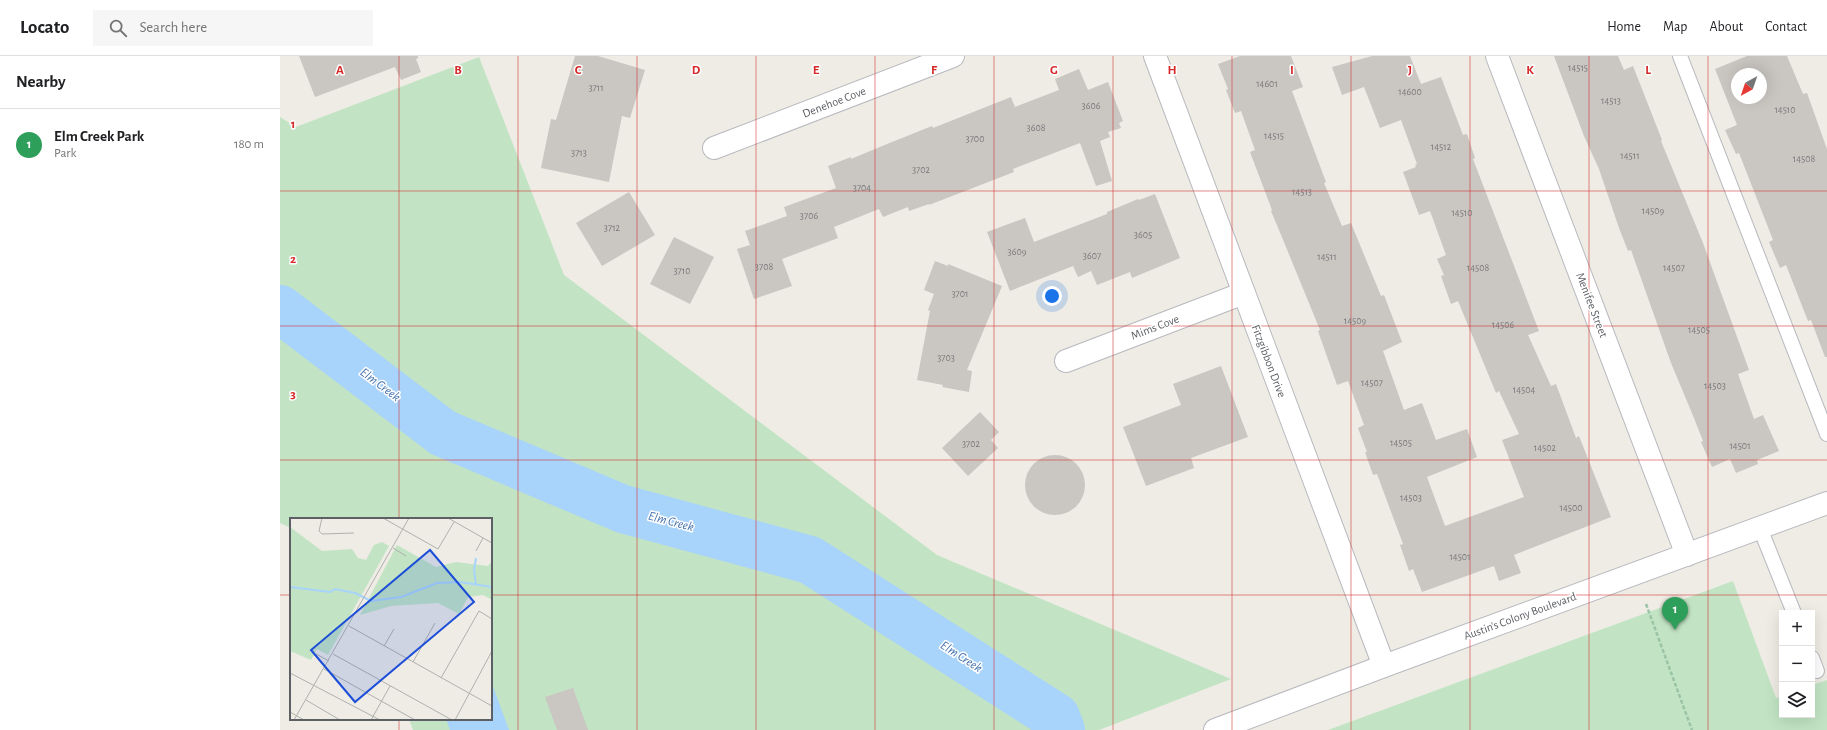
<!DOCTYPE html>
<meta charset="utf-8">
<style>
:root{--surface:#fff;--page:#f6f6f6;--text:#202124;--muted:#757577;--line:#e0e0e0;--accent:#0f766e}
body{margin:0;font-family:"Alegreya Sans",sans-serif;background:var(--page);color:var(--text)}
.controls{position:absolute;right:12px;bottom:12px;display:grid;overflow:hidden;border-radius:0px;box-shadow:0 4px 16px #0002}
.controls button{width:36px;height:36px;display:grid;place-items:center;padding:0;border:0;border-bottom:1px solid var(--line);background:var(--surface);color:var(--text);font:20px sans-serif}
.compass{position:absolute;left:1451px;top:12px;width:36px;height:36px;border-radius:50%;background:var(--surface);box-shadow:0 4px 16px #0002;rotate:220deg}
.you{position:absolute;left:772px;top:240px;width:14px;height:14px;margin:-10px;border:3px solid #fff;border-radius:50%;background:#1a73e8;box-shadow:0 0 0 6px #1a73e833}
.badge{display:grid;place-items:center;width:26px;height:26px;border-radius:50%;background:var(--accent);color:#fff;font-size:13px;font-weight:700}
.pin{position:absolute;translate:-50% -33px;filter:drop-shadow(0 1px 2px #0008)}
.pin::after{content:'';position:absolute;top:21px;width:14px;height:12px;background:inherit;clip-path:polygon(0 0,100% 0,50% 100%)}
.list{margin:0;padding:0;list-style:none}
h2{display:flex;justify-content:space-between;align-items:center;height:52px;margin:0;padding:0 16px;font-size:17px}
h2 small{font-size:13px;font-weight:400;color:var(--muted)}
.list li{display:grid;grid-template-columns:26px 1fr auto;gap:12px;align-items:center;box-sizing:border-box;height:72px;padding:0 16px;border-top:1px solid var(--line)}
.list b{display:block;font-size:15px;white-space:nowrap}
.list p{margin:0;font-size:13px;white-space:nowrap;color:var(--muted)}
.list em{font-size:13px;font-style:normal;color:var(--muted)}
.icon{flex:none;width:22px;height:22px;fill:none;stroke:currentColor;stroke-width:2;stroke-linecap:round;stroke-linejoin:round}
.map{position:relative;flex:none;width:1547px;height:674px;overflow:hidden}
header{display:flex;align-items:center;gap:24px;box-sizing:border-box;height:56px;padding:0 20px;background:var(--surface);border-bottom:1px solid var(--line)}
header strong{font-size:19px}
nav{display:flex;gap:22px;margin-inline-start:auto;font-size:14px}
.search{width:280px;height:36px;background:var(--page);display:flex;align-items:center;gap:10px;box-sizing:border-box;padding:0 14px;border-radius:0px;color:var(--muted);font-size:15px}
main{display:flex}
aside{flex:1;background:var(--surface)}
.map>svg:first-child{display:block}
.green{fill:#c2e4c4}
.water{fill:#a8d3fb}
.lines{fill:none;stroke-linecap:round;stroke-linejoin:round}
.river{stroke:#a8d3fb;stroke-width:48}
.building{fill:#cac6c2;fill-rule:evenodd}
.service-casing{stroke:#b7b9be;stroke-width:16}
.minor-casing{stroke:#b7b9be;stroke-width:24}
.tertiary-casing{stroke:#b7b9be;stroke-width:24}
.path{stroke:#9ac3a7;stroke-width:2.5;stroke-dasharray:4 2;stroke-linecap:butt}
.service{stroke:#fff;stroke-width:14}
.minor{stroke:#fff;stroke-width:22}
.tertiary{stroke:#fff;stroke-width:22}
.grid{fill:none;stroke:#d62828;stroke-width:1;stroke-opacity:0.55}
.labels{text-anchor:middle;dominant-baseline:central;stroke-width:3;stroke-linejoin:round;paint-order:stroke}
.number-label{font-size:10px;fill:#78797c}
.street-label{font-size:12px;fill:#5c5f64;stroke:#fff}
.water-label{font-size:13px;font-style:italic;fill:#4573ad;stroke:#fff}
.inset-river{fill:none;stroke:#a8d3fb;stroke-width:2}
.inset-road{fill:none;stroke:#b0b0ad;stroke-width:1}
.view{fill:#1d4ed8;fill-opacity:0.15;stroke:#1d4ed8;stroke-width:2}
.inset-edge{fill:none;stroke:#5c5f64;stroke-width:2}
.grid-label{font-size:13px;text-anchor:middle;font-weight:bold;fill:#d62828;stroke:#fff;stroke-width:3;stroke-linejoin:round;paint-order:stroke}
</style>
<header>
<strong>Locato</strong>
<div class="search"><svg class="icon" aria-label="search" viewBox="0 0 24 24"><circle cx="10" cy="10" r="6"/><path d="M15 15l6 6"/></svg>Search here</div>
<nav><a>Home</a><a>Map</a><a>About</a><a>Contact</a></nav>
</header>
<main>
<aside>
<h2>Nearby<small></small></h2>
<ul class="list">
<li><span class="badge" style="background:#2e9e5b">1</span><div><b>Elm Creek Park</b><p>Park</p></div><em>180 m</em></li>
</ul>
</aside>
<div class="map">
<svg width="1547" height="674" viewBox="0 0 1547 674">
<rect width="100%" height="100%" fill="#eeece4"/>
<g class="green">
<polygon points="199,1 284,219 657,499 951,623 819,674 133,674 129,663 211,663 211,463 11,463 11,472 0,467 0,61 16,71"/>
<polygon points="1453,525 1496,642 1502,640 1502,659 1532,659 1532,629 1547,624 1547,674 1048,674"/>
</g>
<polygon class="water" points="211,625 229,674 170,674 166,663 211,663"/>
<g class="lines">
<polyline class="river" points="0,253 163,377 343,453 530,504 776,661 781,674"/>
</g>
<g class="building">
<polygon points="19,0 138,0 138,2 136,3 141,16 121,24 115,11 35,41"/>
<polygon points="295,0 318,0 365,14 350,62 342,60 329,126 261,112 271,63 276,64"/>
<polygon points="960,0 1011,0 1023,31 1012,35 1046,126 1044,127 1062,170 1071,167 1101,240 1104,239 1122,286 1103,295 1124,354 1142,347 1156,384 1187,373 1197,401 1147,421 1165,470 1244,441 1222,384 1239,378 1219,335 1216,337 1178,245 1171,248 1161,220 1164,219 1157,203 1166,199 1150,155 1139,159 1123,116 1136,111 1135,109 1137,108 1121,64 1100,72 1084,31 1062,39 1052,11 1092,0 1130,0 1141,28 1161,21 1183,79 1187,78 1195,102 1193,103 1259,275 1248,279 1271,330 1276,328 1296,382 1299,380 1331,461 1234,499 1241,517 1219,525 1214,510 1142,536 1133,513 1129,515 1120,489 1123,488 1097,418 1093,419 1085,396 1087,396 1078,372 1084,369 1068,325 1057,329 1038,275 1040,274 999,174 991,155 992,154 970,96 975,94 961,55 955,57 946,34 948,33 938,8"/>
<polygon points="1274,0 1338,0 1344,14 1353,10 1382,84 1381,85 1423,187 1469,314 1458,318 1474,363 1483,359 1499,395 1477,404 1478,408 1456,417 1450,403 1432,411 1421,386 1423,385 1414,362 1391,307 1351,194 1348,195 1339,172 1319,113 1304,80"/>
<path d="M1467 0H1507L1523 38 1527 37 1547 93V301H1545L1531 264 1528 265 1506 209 1500 212 1489 186 1493 184 1459 97 1456 98 1445 74 1457 69 1435 13ZM1457 18H1481V42H1457Z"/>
<polygon points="799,13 808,34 828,26 843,65 839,67 841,72 828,76 830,81 820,85 832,125 816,130 800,87 733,113 734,116 649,149 649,148 629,155 628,151 603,161 599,153 554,171 558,182 502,203 512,230 474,243 457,193 470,189 465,175 507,160 504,151 556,132 548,110 571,101 571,103 607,88 652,70 653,72 731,41 735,51 779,34 775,23"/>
<polygon points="349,136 375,179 322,210 296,167"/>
<polygon points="875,138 900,202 852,222 850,216 817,229 811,215 798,221 793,210 730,235 707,176 745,162 754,186 827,158 827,156 858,143 859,144"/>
<polygon points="394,181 434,201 410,248 370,228"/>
<polygon points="655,205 668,210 668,208 722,230 687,314 692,315 689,336 662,331 663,329 637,324 650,255 648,254 654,238 644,234"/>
<polygon points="941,310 968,381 911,402 914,412 866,430 843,371 901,349 893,328"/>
<polygon points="700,356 719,376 711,384 718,392 688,420 662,392"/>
<circle cx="775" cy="429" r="30"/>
<polygon points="293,632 308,674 277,674 265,641"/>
</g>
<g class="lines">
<g class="service-casing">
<g id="service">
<polyline points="1400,0 1547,378"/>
<polyline points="1480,472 1514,557"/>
<polyline points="1532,602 1537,615"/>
</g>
</g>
<g class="minor-casing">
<g id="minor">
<polyline points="875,0 1104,610"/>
<polyline points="1217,0 1407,499"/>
<polyline points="434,92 673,0"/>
<polyline points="786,305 964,237"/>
</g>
</g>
<g class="tertiary-casing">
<polyline id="tertiary" points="935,674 1104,610 1547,447"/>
</g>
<polyline class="path" points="1366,548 1412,674"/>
<use href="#service" class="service"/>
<use href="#minor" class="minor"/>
<use href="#tertiary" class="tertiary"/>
</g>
<path class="grid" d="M119 0V463M238 0V674M357 0V674M476 0V674M595 0V674M714 0V674M833 0V674M952 0V674M1071 0V674M1190 0V674M1309 0V674M1428 0V674M0 135H1547M0 270H1547M0 404H1547M0 539H11M211 539H1547M119 663V674"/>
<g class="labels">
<g class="number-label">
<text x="1298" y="12">14515</text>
<text x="987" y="28">14601</text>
<text x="316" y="32">3711</text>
<text x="1130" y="36">14600</text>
<text x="1331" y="45">14513</text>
<text x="811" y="50">3606</text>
<text x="1505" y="54">14510</text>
<text x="756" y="72">3608</text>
<text x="994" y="80">14515</text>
<text x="695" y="83">3700</text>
<text x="1161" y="91">14512</text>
<text x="299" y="97">3713</text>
<text x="1350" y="100">14511</text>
<text x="1524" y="103">14508</text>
<text x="641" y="114">3702</text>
<text x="582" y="132">3704</text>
<text x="1022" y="136">14513</text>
<text x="1373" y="155">14509</text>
<text x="1182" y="157">14510</text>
<text x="529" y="160">3706</text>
<text x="332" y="172">3712</text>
<text x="863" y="179">3605</text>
<text x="737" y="196">3609</text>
<text x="812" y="200">3607</text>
<text x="1047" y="201">14511</text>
<text x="484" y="211">3708</text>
<text x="1198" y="212">14508</text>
<text x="1394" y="212">14507</text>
<text x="402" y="215">3710</text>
<text x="680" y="238">3701</text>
<text x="1075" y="265">14509</text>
<text x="1223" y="269">14506</text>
<text x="1419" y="274">14505</text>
<text x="666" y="302">3703</text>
<text x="1092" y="327">14507</text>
<text x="1435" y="330">14503</text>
<text x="1244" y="334">14504</text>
<text x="1121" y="387">14505</text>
<text x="691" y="388">3702</text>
<text x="1460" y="390">14501</text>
<text x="1265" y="392">14502</text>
<text x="1131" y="442">14503</text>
<text x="1291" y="452">14500</text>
<text x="1180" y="501">14501</text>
</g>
<g class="street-label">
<text transform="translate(554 46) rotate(-21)">Denehoe Cove</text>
<text transform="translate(1312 249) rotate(69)">Menifee Street</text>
<text transform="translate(875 271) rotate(-21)">Mims Cove</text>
<text transform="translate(989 305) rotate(69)">Fitzgibbon Drive</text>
<text transform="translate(1240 560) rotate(-20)">Austin's Colony Boulevard</text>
</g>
<g class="water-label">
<text transform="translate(100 329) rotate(37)">Elm Creek</text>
<text transform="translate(391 466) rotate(15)">Elm Creek</text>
<text transform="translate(681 601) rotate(33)">Elm Creek</text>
</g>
</g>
<g transform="translate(10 462)">
<rect width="202" height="202" fill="#eeece4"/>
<path d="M0 9 32 33 62 31 68 40 76 42 84 27 92 24 99 28 38 137 27 131 21 142 0 133ZM107 27 146 49 166 44 198 48 202 43V82L193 77 178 79 169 96 148 85 101 88 70 97Z" fill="#c2e4c4"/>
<path class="inset-river" d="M186 40 184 52 186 67M0 69 40 74 45 71 65 75 81 83 111 79 147 65 170 64 202 69"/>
<path class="inset-road" d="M32 0 29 13 32 16 64 15M93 0 148 31 164 4M158 0 202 25M103 30 116 38M186 33 193 20M59 108 202 188M94 128 104 111M26 136 39 143M43 136 162 202M123 144 145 105M34 151 125 202M0 155 90 202M151 160 189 93 202 101M16 182 50 202M0 194 14 202M4 202 119 0M81 202 100 168M165 202 202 133"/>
<path class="view" d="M140 32 184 84 65 184 21 132Z"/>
<rect width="202" height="202" class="inset-edge"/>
</g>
<g class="grid-label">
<text x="60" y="18">A</text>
<text x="178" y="18">B</text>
<text x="298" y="18">C</text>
<text x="416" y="18">D</text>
<text x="536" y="18">E</text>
<text x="654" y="18">F</text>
<text x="774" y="18">G</text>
<text x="892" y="18">H</text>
<text x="1012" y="18">I</text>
<text x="1130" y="18">J</text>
<text x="1250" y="18">K</text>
<text x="1368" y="18">L</text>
<text x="13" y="72">1</text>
<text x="13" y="207">2</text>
<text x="13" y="342">3</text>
</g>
</svg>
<div class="controls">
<button>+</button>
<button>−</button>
<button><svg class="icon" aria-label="layers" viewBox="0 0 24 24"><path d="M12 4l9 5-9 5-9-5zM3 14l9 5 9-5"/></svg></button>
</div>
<svg class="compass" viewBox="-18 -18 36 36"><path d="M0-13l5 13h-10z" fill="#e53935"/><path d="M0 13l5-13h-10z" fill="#757577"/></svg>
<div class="you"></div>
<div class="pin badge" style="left:1395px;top:574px;background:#2e9e5b">1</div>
</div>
</main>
